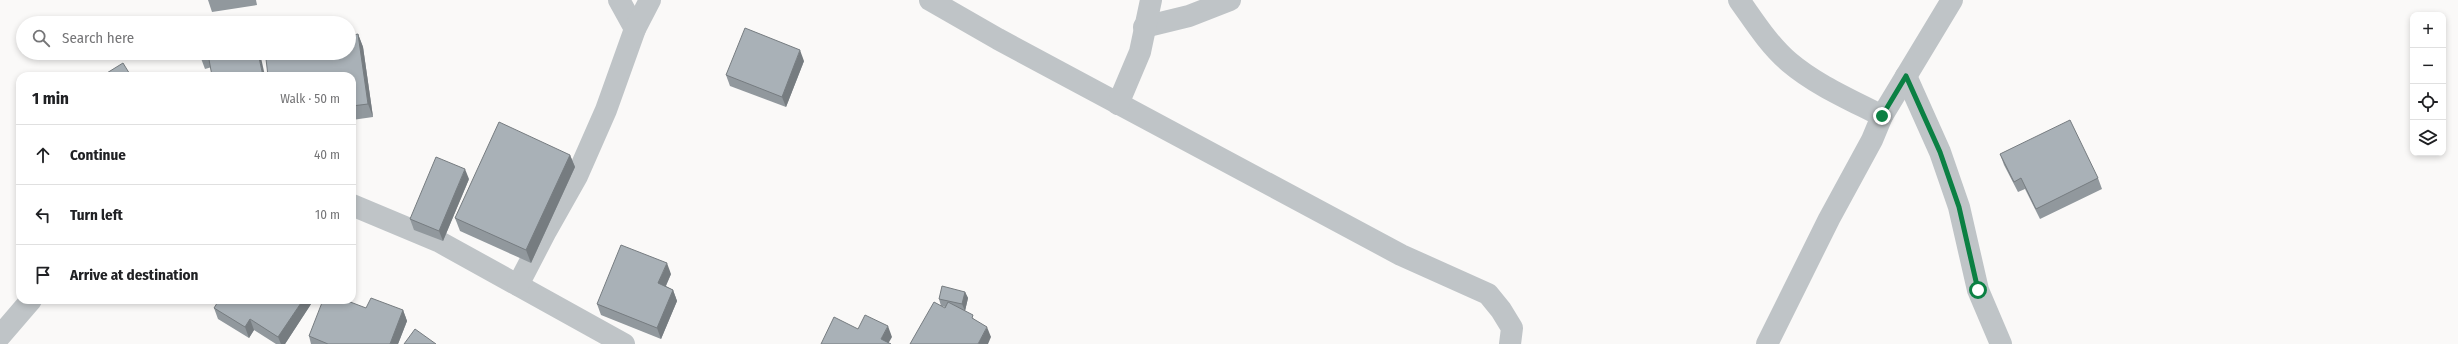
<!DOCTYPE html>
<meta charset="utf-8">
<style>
:root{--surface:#fff;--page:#f6f6f6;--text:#202124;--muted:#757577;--line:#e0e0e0}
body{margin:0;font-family:"Fira Sans Condensed",sans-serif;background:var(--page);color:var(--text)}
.controls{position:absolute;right:12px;top:12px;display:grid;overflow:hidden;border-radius:8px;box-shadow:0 2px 6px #0003}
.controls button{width:36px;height:36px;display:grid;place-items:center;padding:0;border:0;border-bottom:1px solid var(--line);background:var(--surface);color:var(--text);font:20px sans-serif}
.stop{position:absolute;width:12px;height:12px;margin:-9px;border:3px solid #0b8043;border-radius:50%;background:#fff}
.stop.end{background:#0b8043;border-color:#fff;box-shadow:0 1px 4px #0008}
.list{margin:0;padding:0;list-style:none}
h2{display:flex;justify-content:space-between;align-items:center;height:52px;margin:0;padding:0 16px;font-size:17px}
h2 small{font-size:13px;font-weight:400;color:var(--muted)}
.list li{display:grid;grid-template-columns:26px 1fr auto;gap:12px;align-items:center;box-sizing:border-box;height:60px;padding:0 16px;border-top:1px solid var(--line)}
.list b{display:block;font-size:15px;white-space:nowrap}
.list em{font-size:13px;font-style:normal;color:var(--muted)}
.icon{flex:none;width:22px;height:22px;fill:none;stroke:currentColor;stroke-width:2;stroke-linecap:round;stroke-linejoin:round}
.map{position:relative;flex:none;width:2458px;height:344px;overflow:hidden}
.search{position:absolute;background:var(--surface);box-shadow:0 2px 6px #0003;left:16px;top:16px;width:340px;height:44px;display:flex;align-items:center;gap:10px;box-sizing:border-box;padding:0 14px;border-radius:22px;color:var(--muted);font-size:15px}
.panel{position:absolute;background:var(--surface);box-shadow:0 2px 6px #0003;left:16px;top:72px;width:340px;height:232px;border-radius:12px}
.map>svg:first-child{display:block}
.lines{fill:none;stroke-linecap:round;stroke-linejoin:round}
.minor{stroke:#bfc4c7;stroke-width:22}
.wall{fill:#91989d}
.shaded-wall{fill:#767c80}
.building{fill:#a9b1b7;stroke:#767c80}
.route{stroke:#0b8043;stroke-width:5}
</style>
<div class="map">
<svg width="2458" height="344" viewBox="0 0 2458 344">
<rect width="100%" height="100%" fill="#faf9f8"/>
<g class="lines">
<g class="minor">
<polyline points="619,0 635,29"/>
<polyline points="930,0 998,39 1401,255 1488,294 1501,310 1512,328 1510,344"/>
<path d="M1739 0C1754 21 1769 45 1789 62 1816 85 1851 100 1882 116"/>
<polyline points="1144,27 1189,16 1230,0"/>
<polyline points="1906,76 1940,152 1959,207 1978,290 2001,344"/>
<polyline points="1118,104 1140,52 1151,0"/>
<polyline points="352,205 438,241 624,344"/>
<polyline points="518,285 546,231 577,176 606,110 635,29 650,0"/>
<polyline points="0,336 31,300"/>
<polyline points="1767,344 1829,219 1872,140 1882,116 1952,0"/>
</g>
</g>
<g class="wall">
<polygon points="208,0 256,0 257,5 212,12"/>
<polygon points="358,34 363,47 373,117 352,120 352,76 349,53"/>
<polygon points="160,53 187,53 187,56 162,58"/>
<polygon points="199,53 260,53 205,69"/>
<polygon points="804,61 786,107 730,86 726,75"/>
<polygon points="2000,154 2098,178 2102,189 2040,219 2025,189 2018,192 2004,165"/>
<polygon points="570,155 575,167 531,263 460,231 455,218"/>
<polygon points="469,179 443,241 414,230 410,219"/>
<polygon points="671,274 666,286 673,290 677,301 661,339 601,315 597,304"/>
<polygon points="965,292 968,298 965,311 975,320 991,337 945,308 945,307 941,306 939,299"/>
<polygon points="313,301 285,344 276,344 254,330 249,338 218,319 214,308"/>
<polygon points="366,308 403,310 407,321 398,344 311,344 309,336"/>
</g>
<g class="shaded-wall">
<polygon points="358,34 363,47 373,117 368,104"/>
<polygon points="800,50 804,61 786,107 782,97"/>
<polygon points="258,53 260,53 265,76 263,76"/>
<polygon points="570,155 575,167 531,263 526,250"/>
<polygon points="465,169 469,179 443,241 439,231"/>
<polygon points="667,263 671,274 662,294 658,283"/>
<polygon points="673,290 677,301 661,339 657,328"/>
<polygon points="965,292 968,298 965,311 962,304"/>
<polygon points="303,300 312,300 313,301 285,344 281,344 278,337"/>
<polygon points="403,310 407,321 398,344 390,344"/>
<polygon points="250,319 254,330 249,338 245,327"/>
<polygon points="888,326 892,337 888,344 881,339"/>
<polygon points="987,327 991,337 988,344 978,344"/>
</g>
<g class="building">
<polygon points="250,17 252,23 222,23"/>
<polygon points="745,28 800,50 782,97 726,75"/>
<polygon points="358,34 368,104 352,106 352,76 268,76 266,59 290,56 290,53 349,53 349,36"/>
<polygon points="199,53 258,53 263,76 212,76 208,54 200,56"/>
<polygon points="123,63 131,76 102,76"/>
<polygon points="2070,120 2098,178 2036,209 2021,178 2014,182 2000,154"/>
<polygon points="499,122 570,155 526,250 455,218"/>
<polygon points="436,157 465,169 439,231 410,219"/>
<polygon points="621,245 667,263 658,283 673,290 657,328 597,304"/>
<polygon points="942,286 965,292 962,304 939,299"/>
<polygon points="371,298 403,310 390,344 328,344 309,336 323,300 345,300 366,308"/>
<polygon points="219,300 303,300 278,337 250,319 245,327 214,308"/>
<polygon points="934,302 945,308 948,302 973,315 972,318 987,327 978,344 910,344"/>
<polygon points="865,315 888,326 881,339 891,344 821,344 834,317 858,329"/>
<polygon points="415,329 436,344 404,344"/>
</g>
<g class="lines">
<polyline class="route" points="1882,116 1906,76 1940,152 1959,207 1978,290"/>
</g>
</svg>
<div class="controls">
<button>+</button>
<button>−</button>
<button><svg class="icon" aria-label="locate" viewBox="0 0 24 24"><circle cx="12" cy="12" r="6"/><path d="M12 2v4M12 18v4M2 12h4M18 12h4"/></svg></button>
<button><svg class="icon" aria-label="layers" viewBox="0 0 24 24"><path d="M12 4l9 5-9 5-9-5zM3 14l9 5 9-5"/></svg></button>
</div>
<div class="stop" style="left:1978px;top:290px"></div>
<div class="stop end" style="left:1882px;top:116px"></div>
<div class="search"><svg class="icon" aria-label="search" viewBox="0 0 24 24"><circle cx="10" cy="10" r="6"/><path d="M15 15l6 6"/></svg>Search here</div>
<section class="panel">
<h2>1 min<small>Walk · 50 m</small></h2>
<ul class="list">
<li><svg class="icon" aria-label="ahead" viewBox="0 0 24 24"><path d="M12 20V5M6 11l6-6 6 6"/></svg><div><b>Continue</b></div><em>40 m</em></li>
<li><svg class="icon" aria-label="left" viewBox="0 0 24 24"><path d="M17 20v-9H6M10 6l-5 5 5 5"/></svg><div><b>Turn left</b></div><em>10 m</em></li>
<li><svg class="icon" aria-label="arrive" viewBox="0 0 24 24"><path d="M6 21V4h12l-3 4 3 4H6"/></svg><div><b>Arrive at destination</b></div></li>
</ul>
</section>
</div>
